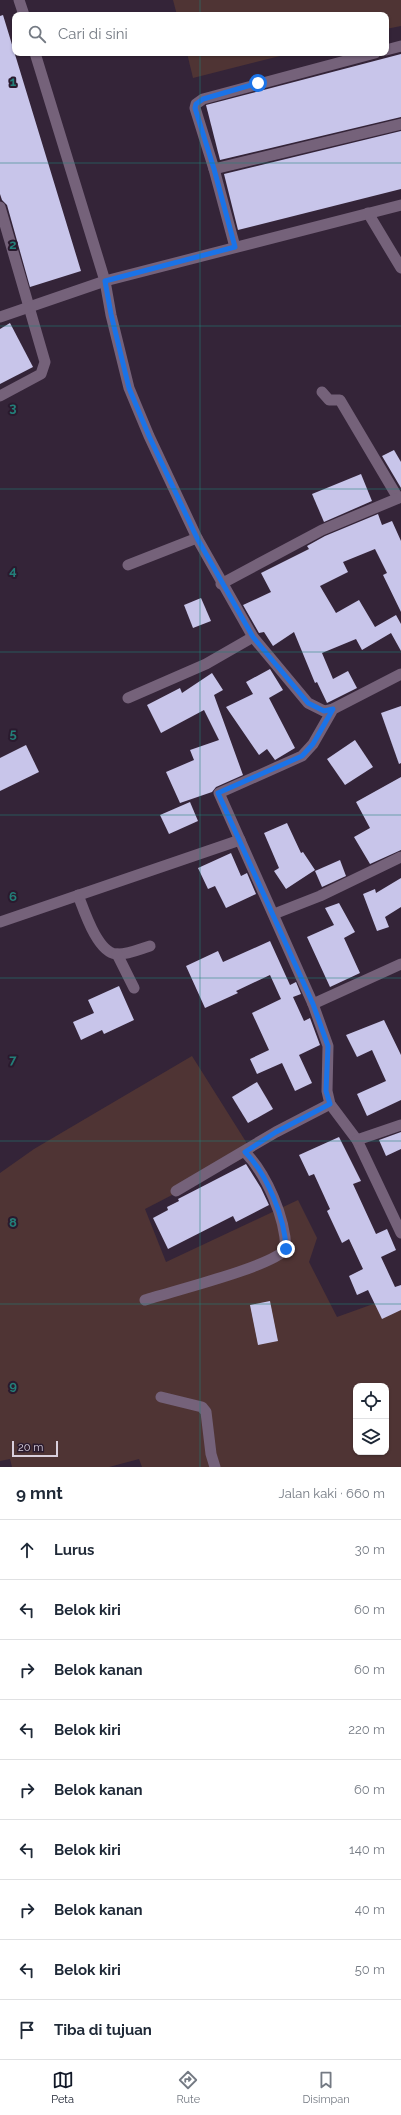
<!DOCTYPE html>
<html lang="id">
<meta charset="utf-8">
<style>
:root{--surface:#fff;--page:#f2f2f3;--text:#1f2937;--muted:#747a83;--line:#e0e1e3;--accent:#111827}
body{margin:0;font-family:Raleway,sans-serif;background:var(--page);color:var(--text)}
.controls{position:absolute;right:12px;bottom:12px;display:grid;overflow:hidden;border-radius:8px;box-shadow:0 1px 3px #0004}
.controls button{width:36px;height:36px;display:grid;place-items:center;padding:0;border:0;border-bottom:1px solid var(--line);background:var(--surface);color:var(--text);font:20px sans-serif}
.scale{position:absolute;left:12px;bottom:10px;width:46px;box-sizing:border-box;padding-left:4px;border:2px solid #d9cfdc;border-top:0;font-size:11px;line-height:14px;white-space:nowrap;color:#d9cfdc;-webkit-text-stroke:3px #2a1a2e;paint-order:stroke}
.stop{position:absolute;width:12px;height:12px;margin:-9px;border:3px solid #1a73e8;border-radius:50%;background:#fff}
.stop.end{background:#1a73e8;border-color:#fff;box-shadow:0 1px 4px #0008}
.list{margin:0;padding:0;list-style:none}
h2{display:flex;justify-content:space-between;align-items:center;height:52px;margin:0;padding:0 16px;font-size:17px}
h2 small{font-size:13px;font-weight:400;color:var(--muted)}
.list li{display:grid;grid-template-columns:26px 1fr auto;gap:12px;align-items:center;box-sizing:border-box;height:60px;padding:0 16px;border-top:1px solid var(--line)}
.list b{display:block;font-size:15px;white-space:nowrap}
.list em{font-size:13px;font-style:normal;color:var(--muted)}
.icon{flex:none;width:22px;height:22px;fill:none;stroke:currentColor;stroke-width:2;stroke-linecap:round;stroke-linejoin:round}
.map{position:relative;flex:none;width:401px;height:1467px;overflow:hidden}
.search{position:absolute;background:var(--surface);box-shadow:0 1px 3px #0004;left:12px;right:12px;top:12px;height:44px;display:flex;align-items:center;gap:10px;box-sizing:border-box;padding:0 14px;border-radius:8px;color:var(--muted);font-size:15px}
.sheet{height:592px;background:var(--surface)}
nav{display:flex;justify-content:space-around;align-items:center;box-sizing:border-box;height:56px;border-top:1px solid var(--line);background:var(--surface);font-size:11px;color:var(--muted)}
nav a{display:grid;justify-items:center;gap:2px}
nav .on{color:var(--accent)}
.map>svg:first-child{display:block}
.green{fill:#4f3434;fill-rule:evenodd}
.building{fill:#c8c5ea}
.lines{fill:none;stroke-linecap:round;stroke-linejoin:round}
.minor{stroke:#75627a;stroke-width:11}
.route{stroke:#1a73e8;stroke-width:5}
.grid{fill:none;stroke:#237f79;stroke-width:1;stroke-opacity:0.55}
.grid-label{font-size:13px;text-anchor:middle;font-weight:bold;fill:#237f79;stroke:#2a1a2e;stroke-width:4;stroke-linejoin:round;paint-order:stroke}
</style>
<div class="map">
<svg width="401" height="1467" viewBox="0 0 401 1467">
<rect width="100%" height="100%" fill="#342438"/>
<g class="green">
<polygon points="173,0 401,0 401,26 386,29 386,15 177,15"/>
<polygon points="187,53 292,53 193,78"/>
<path d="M192 1056 253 1153 145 1209 166 1262 298 1200 317 1238 309 1262 337 1317 401 1294V1467H142L139 1459 109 1467H12L10 1459 0 1461V1173L34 1149ZM356 1386H386V1452H356Z"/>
</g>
<g class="building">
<polygon points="3,15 81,271 30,287 7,205 2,200 0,194 0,16"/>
<polygon points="401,54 401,117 220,160 206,105"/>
<polygon points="401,131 401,189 238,230 224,174"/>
<polygon points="10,323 33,367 0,384 0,329"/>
<polygon points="394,450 401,462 401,488 382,456"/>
<polygon points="361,474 372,501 324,522 312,494"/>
<polygon points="378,514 382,525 392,521 401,541 401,612 383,575 387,573 375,549 343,562 348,572 320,586 336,613 359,600 375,627 396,615 401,624 401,651 391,633 362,650 356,639 322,653 333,679 348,671 357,688 327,703 317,682 315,683 294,632 273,646 264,632 259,633 243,605 271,592 261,573 309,549 307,546 325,536"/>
<polygon points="201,598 211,621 193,628 184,605"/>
<polygon points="270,669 283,690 269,698 295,748 275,760 267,749 259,755 226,707 253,694 246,682"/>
<polygon points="212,673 223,690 214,695 243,775 216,787 212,792 180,803 166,772 194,760 190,750 219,740 204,710 161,733 147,705 180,688 182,693"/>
<polygon points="401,706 401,763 399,764 381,713"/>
<polygon points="355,740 373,767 345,785 327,759"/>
<polygon points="26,745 39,772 0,791 0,758"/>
<polygon points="401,777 401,850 370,864 354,837 370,828 356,802"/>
<polygon points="190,802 198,821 169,834 160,815"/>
<polygon points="287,823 301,853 303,852 315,870 286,889 274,871 279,868 264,833"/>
<polygon points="231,853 241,876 247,873 256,894 226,908 215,886 208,889 198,868"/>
<polygon points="340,860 346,876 322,887 315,871"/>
<polygon points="401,878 401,907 385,917 389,927 377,931 363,894 375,889 376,893"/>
<polygon points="339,903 355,932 344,938 360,973 330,987 307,937 334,925 325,908"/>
<polygon points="270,941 290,985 296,982 301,994 293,997 304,1021 310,1018 320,1045 299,1055 312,1083 295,1091 282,1063 257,1074 250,1059 269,1050 252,1013 281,999 270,975 236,991 238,993 205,1008 186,966 218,951 223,962"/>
<polygon points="119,986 134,1020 104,1034 102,1030 81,1040 73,1022 94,1013 88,1000"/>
<polygon points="384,1020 401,1055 401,1100 367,1116 357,1094 386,1081 372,1050 357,1057 346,1035"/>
<polygon points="257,1082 273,1109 248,1123 232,1097"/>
<polygon points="401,1132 401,1149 386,1156 379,1140"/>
<polygon points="339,1137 361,1181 353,1184 376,1234 387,1229 396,1250 381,1257 395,1287 401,1285 401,1310 382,1319 368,1290 357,1295 349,1276 363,1269 349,1239 342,1243 327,1211 330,1209 314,1174 309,1176 299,1155"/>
<polygon points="246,1164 261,1188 269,1205 236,1222 233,1216 168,1249 153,1218 168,1210 167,1207 179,1201 178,1199"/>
<polygon points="270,1301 278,1341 258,1345 250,1305"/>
</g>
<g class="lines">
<g class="minor">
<polyline points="19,0 24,15"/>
<polyline points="386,50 401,46"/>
<polyline points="35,53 105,281 111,315 129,388 149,436 197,538 253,637 308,703 324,711 333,709"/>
<polyline points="214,169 401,124"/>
<polyline points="0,207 45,362 41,374 0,396"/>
<polyline points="368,213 401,268"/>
<polyline points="235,247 214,169 195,108 196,104 203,99 375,53"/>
<polyline points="0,317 105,281 401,205"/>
<polyline points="322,392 329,400 340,400 398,498"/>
<polyline points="128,565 197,538"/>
<polyline points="221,584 322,530 401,497"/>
<polyline points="401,674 333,709 313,744 302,756 219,793 313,1004 328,1046 327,1091 330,1104 357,1140 401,1233"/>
<polyline points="128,698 206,664 253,637"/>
<path d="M78 895C84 910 97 952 116 954 127 955 140 949 150 946"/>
<polyline points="274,914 320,896 401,857"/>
<polyline points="0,922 240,840"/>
<polyline points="117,954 134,988"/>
<polyline points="313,1004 401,964"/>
<polyline points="357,1140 401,1125"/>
<polyline points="176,1191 276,1132 330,1104"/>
<path d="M145 1300C173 1291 271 1267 286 1249 285 1217 267 1175 245 1152"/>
<polyline points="161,1397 202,1407 206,1412 211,1454 215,1467"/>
</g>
</g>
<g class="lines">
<path class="route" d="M258 83 203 99 196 104 195 108 214 169 235 247 105 281 111 314 129 388 149 436 197 538 253 637 308 703 324 711 333 709 313 744 302 756 218 793 313 1004 328 1046 326 1091 330 1104 276 1132 245 1152C267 1174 285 1218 286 1249"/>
</g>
<path class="grid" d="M200 0V15M200 53V1467M0 163H401M0 326H401M0 489H401M0 652H401M0 815H401M0 978H401M0 1141H401M0 1304H401"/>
<g class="grid-label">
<text x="13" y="86">1</text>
<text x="13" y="249">2</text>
<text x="13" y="412">3</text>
<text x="13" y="575">4</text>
<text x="13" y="738">5</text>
<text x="13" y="901">6</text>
<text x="13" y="1064">7</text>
<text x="13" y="1227">8</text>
<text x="13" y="1390">9</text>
</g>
</svg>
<div class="controls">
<button><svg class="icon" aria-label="locate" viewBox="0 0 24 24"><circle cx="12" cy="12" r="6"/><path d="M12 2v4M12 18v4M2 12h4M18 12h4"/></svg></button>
<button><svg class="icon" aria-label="layers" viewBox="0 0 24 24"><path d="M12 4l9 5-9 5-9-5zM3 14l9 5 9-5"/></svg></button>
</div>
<div class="scale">20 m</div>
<div class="stop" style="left:258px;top:83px"></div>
<div class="stop end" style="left:286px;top:1249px"></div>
<div class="search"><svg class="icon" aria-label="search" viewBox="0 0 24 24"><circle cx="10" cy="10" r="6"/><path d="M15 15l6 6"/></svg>Cari di sini</div>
</div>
<section class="sheet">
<h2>9 mnt<small>Jalan kaki · 660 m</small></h2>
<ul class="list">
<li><svg class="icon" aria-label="ahead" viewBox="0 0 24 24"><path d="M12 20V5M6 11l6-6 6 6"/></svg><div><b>Lurus</b></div><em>30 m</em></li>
<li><svg class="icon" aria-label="left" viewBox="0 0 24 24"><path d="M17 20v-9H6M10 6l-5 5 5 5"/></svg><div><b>Belok kiri</b></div><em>60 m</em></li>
<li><svg class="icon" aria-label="right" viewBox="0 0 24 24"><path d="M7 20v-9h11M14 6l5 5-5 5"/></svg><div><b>Belok kanan</b></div><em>60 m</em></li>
<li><svg class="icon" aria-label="left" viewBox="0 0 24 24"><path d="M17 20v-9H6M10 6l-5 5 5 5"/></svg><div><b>Belok kiri</b></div><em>220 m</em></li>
<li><svg class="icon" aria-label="right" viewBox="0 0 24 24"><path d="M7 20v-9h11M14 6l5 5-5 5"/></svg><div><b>Belok kanan</b></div><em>60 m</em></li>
<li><svg class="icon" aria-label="left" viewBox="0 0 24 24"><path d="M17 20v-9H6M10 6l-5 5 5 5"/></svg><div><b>Belok kiri</b></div><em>140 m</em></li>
<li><svg class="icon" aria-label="right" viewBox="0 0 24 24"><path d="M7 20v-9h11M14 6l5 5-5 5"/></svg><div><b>Belok kanan</b></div><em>40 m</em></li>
<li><svg class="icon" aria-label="left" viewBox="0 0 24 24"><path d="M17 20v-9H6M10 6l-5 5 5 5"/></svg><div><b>Belok kiri</b></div><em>50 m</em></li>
<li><svg class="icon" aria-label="arrive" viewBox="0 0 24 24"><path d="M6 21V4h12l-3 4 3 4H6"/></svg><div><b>Tiba di tujuan</b></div></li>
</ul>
</section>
<nav>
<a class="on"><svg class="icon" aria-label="map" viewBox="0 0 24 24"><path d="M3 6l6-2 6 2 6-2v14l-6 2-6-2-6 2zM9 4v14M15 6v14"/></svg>Peta</a>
<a><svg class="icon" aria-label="directions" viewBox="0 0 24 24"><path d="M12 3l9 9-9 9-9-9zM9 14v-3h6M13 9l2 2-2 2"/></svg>Rute</a>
<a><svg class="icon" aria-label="saved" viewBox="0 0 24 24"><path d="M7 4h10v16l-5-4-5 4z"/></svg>Disimpan</a>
</nav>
